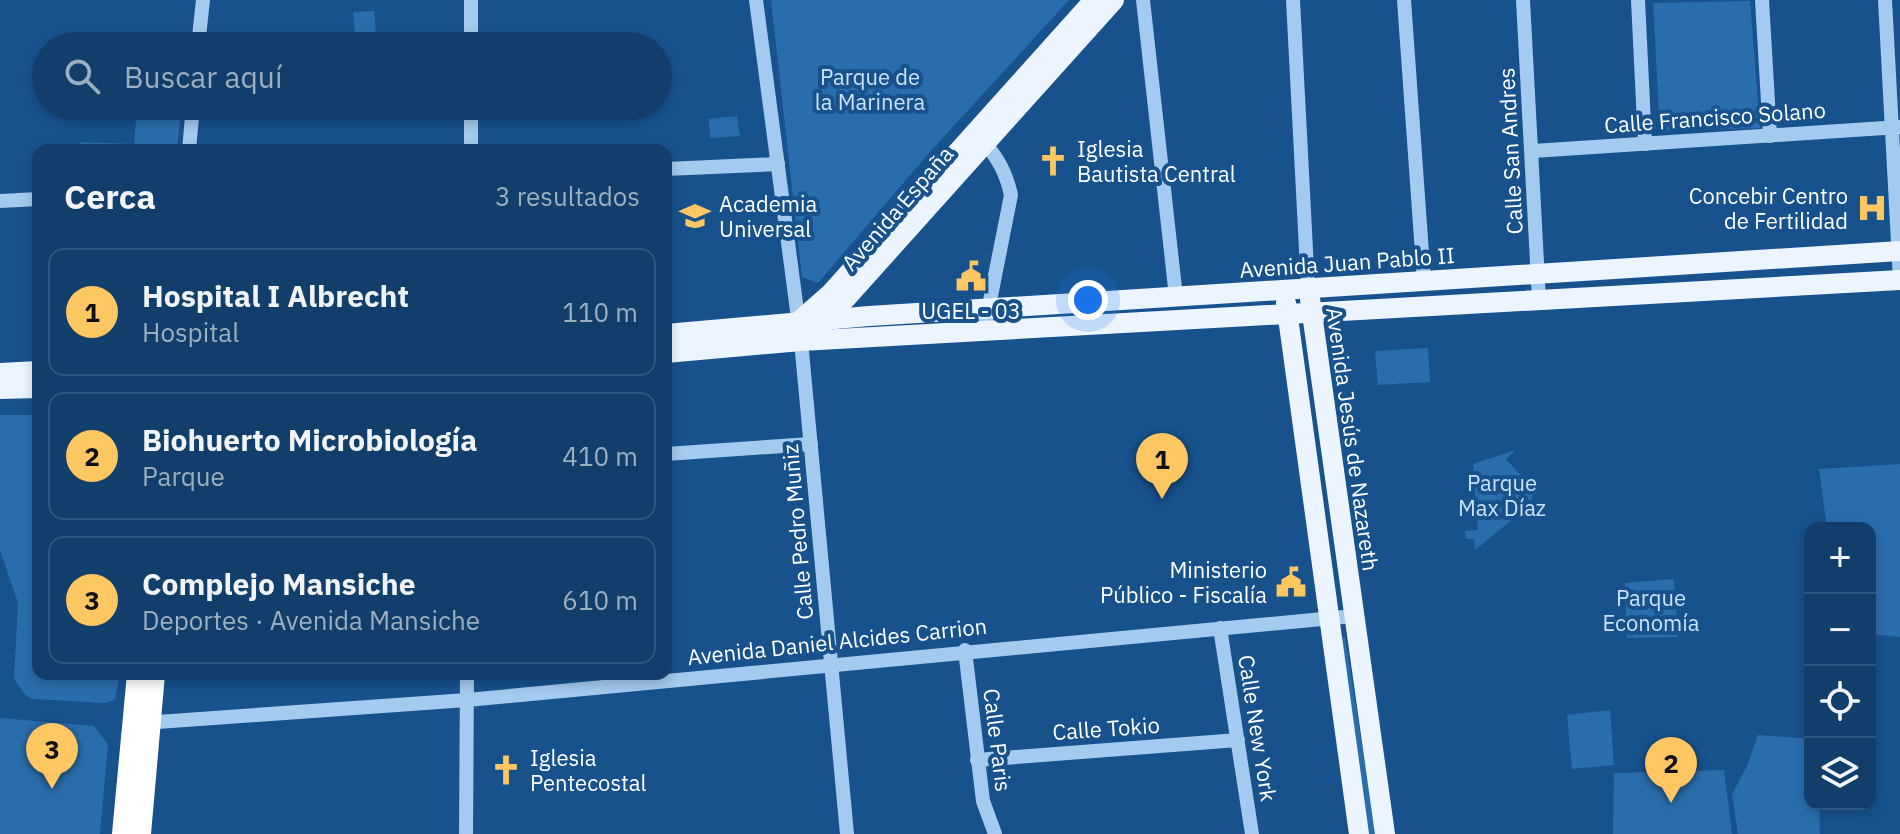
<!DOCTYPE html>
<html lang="es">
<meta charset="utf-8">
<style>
:root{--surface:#113e6a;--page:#1e4972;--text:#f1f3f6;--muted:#9caec1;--line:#30577e;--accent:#ffc761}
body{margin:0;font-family:"IBM Plex Sans",sans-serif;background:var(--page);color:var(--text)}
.controls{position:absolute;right:24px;bottom:24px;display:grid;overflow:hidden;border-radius:16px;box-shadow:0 4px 12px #0003}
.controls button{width:72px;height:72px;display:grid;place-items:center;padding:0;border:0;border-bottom:2px solid var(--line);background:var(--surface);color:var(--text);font:40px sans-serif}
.you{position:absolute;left:1088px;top:300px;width:28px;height:28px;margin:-20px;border:6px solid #fff;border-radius:50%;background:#1a73e8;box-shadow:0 0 0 12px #1a73e833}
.badge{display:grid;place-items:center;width:52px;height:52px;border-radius:50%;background:var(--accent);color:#111;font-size:26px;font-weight:700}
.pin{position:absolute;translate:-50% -66px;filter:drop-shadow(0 2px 4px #0008)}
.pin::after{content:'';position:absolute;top:42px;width:28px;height:24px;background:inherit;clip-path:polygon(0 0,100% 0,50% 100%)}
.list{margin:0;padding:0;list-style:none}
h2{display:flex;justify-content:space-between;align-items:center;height:104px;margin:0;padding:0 32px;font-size:34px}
h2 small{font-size:26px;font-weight:400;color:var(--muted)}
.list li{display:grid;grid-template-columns:52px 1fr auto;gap:24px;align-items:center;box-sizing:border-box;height:128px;margin:0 16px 16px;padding:0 16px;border:2px solid var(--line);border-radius:16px}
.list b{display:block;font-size:30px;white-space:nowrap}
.list p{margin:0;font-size:26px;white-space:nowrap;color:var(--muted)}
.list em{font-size:26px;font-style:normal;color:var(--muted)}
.icon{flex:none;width:44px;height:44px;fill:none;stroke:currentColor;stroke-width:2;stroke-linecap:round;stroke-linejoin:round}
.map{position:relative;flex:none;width:1900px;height:834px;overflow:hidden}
.search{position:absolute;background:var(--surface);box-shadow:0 4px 12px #0003;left:32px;top:32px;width:640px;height:88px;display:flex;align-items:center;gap:20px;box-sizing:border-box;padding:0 28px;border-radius:44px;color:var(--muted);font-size:30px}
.panel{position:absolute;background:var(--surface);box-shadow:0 4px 12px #0003;left:32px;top:144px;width:640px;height:536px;border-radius:16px}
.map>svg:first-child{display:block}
.green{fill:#2a6dac}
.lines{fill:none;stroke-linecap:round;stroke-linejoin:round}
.minor{stroke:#a3caef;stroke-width:14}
.major{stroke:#ebf4ff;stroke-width:20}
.highway{stroke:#fff;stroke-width:22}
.labels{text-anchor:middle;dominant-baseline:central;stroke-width:8;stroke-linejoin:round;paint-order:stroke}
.park-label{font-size:22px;fill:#c9e3fb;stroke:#17528d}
.street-label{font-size:22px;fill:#fff;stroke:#17528d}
.poi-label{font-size:22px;fill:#fff;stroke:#17528d;text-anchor:start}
</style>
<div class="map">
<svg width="1900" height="834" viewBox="0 0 1900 834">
<rect width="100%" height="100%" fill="#17528d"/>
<g class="green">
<polygon points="771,0 1069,0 929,153 818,283 802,277"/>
<polygon points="1750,1 1760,128 1660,131 1653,3"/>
<polygon points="374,11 377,46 356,46 353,12"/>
<polygon points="137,109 181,111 177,150 80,150 80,142 134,144"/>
<polygon points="737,116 740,136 710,138 709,119"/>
<polygon points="1428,348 1430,382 1378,385 1375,351"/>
<polygon points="0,415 38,415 38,674 120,674 115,700 105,703 33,699 25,695 14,679 18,603 0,550"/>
<polygon points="1516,450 1506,459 1534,490 1530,505 1475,550 1474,539 1466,539 1465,531 1478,530 1473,464"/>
<polygon points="1900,464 1900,637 1870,634 1870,528 1827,528 1819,469"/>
<polygon points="1674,579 1678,637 1627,638 1625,583"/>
<polygon points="1345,637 1376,834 1365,834 1334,639"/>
<polygon points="1610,710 1614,765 1572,769 1567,715"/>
<polygon points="0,718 94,726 108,744 100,834 0,834"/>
<polygon points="1758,735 1810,739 1810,804 1819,804 1820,834 1738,834 1732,794 1747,766"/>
<polygon points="1724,770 1732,834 1613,834 1614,773"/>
</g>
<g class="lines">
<g class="minor">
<polyline points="756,0 801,341 847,834"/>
<polyline points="1143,0 1176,297"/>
<polyline points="1293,0 1308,288"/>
<polyline points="1404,0 1424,281"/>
<polyline points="1523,0 1539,300"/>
<polyline points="1638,0 1645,144"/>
<polyline points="1762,0 1770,136"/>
<polyline points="1885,0 1900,280"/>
<polyline points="198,46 203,0"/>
<polyline points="471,46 471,0"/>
<path d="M981 139C997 156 1006 172 1011 195L984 331"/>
<polyline points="189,150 193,106"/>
<polyline points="471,150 471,106"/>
<polyline points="1533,151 1900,127"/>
<polyline points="666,169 778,164"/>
<polyline points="0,201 38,199"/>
<polyline points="666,454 811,444"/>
<polyline points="1220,628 1252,834"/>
<polyline points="965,650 983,801 995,834"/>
<polyline points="143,723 467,700 1354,616"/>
<polyline points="977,760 1238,740"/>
<polyline points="466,834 467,674"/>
</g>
<g class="major">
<polyline points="1310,299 1385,834"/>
<polyline points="1286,303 1359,834"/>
<polyline points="798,322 831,293 1094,0"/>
<polyline points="823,324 1114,0"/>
<polyline points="666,334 869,316 1900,251"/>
<polyline points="666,353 801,341 1900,280"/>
<polyline points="0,373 38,371"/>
<polyline points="0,389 38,388"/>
</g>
<g class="highway">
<polyline points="123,834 138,674"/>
<polyline points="140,834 154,674"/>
</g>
</g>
<defs>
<g id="church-bare" transform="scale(2.4)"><path d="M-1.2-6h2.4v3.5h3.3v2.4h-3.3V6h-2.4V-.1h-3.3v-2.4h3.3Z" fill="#ffc761" stroke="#17528d" stroke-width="2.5" paint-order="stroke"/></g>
<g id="hospital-bare" transform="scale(2.4)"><path d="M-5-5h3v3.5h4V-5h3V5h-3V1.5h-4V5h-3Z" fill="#ffc761" stroke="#17528d" stroke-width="2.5" paint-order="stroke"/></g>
<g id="school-bare" transform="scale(2.4)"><path d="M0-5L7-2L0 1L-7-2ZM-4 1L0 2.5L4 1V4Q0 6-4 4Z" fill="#ffc761" stroke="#17528d" stroke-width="2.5" paint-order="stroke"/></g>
<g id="civic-bare" transform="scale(2.4)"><path d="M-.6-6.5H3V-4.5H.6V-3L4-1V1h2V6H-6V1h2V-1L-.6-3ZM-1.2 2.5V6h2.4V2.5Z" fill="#ffc761" stroke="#17528d" stroke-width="2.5" paint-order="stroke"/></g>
</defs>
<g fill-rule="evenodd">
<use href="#church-bare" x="1053" y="161"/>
<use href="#hospital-bare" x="1872" y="208"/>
<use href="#school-bare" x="695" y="216"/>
<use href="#civic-bare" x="971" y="276"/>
<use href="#civic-bare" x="1291" y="582"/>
<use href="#church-bare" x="506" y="770"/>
</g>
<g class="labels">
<g class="park-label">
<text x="870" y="76">Parque de<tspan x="870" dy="25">la Marinera</tspan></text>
<text x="1502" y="482">Parque<tspan x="1502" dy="25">Max Díaz</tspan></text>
<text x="1651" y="597">Parque<tspan x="1651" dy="25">Economía</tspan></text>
</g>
<g class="street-label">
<text transform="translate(1715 117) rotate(-4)">Calle Francisco Solano</text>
<text transform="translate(1510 151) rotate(-93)">Calle San Andres</text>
<text transform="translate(897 208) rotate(-49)">Avenida España</text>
<text transform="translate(1347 262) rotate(-4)">Avenida Juan Pablo II</text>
<text transform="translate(1353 439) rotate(82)">Avenida Jesús de Nazareth</text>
<text transform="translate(797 532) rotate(-95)">Calle Pedro Muñiz</text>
<text transform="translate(837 641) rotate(-6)">Avenida Daniel Alcides Carrion</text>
<text transform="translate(1106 728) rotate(-4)">Calle Tokio</text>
<text transform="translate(1258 728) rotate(81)">Calle New York</text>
<text transform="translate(998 740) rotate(83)">Calle Paris</text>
</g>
<g class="poi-label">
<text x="1077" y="148">Iglesia<tspan x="1077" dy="25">Bautista Central</tspan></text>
<text x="1848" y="195" text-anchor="end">Concebir Centro<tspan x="1848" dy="25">de Fertilidad</tspan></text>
<text x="719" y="203">Academia<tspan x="719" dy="25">Universal</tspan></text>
<text x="971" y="310" text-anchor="middle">UGEL - 03</text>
<text x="1267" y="569" text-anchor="end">Ministerio<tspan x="1267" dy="25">Público - Fiscalía</tspan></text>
<text x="530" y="757">Iglesia<tspan x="530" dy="25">Pentecostal</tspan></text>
</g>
</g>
</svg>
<div class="controls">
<button>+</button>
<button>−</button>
<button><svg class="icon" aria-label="locate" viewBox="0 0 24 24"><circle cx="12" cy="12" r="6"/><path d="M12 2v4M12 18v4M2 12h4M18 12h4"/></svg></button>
<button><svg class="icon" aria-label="layers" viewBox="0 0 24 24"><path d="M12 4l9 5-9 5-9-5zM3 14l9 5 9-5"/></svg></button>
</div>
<div class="you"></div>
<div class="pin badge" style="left:1162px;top:499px">1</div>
<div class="pin badge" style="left:1671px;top:803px">2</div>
<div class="pin badge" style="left:52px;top:789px">3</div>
<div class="search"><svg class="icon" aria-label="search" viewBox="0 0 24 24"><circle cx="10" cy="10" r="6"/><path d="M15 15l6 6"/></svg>Buscar aquí</div>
<section class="panel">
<h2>Cerca<small>3 resultados</small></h2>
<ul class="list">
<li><span class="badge">1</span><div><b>Hospital I Albrecht</b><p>Hospital</p></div><em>110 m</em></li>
<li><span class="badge">2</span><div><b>Biohuerto Microbiología</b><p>Parque</p></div><em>410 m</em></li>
<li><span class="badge">3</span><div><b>Complejo Mansiche</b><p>Deportes · Avenida Mansiche</p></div><em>610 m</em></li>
</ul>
</section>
</div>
